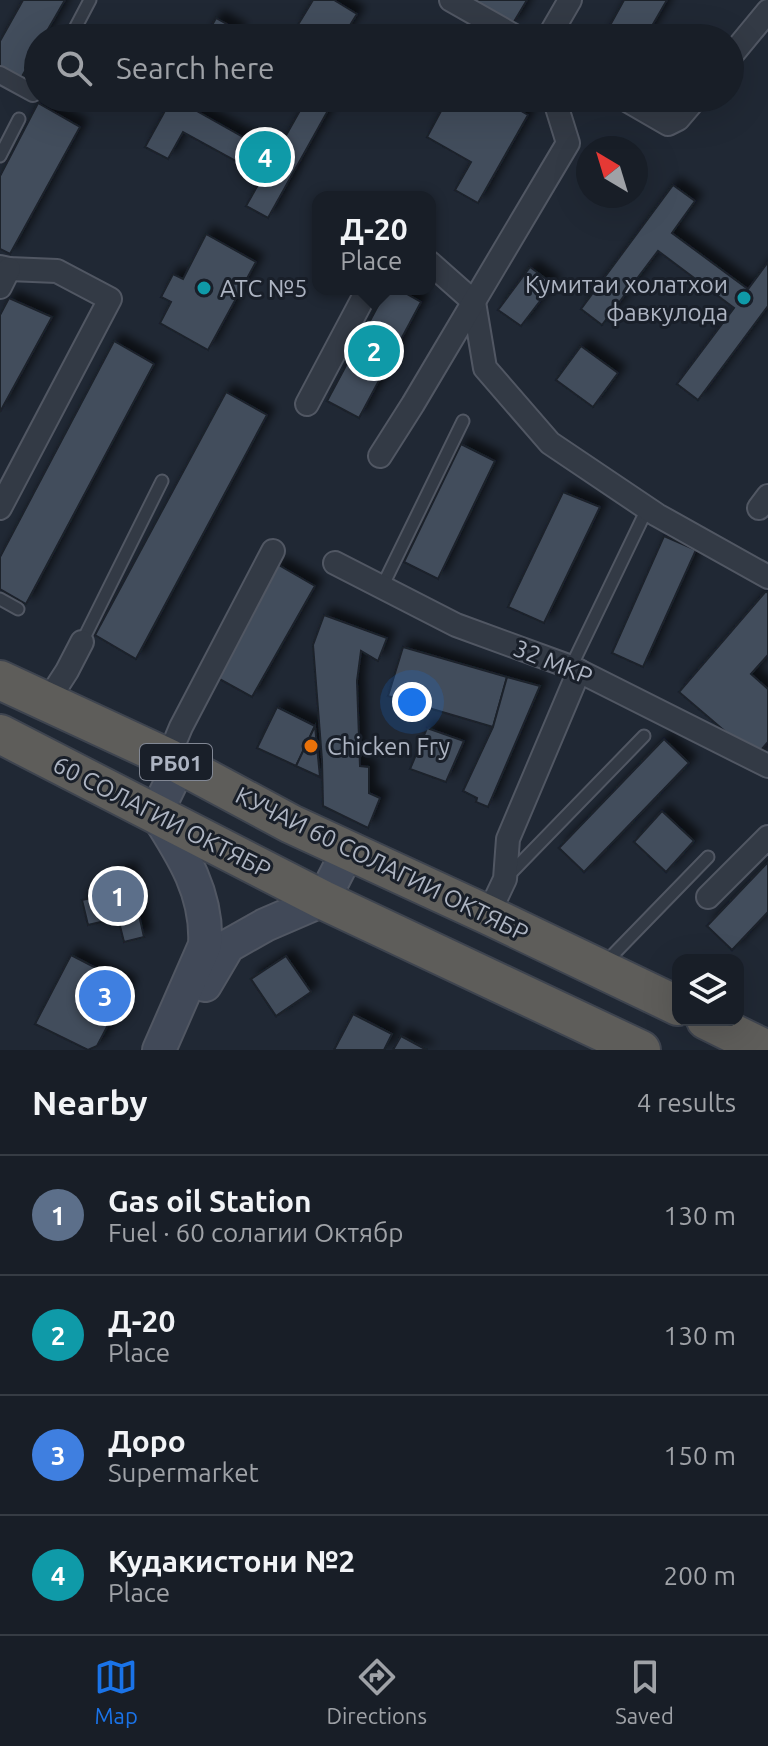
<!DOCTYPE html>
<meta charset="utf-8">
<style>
:root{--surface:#181e27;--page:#21272f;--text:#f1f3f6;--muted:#9fa2a7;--line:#363c44;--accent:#1a73e8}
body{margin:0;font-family:Ubuntu,sans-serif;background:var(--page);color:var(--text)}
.controls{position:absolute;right:24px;bottom:24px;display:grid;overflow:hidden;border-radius:16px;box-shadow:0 8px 32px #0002}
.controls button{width:72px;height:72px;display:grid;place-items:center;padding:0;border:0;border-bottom:2px solid var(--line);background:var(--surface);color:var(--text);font:40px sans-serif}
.compass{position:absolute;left:576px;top:136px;width:72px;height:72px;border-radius:50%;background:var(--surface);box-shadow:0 8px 32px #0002;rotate:322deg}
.you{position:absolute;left:412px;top:702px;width:28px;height:28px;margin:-20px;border:6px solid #fff;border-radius:50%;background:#1a73e8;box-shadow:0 0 0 12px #1a73e833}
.badge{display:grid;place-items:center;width:52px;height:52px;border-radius:50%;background:var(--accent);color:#fff;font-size:26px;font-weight:700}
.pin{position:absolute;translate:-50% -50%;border:4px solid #fff;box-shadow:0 2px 8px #0006}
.popup{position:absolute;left:312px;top:191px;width:124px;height:104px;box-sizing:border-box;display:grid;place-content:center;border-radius:16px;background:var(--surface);filter:drop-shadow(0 2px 6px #0005);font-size:26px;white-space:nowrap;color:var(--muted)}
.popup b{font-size:30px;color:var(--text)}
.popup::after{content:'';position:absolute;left:50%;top:100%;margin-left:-16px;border:16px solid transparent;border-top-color:var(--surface)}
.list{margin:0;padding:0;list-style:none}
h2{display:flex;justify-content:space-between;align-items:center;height:104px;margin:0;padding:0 32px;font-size:34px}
h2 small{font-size:26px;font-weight:400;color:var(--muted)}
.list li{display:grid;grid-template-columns:52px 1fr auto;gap:24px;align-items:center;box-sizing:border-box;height:120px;padding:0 32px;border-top:2px solid var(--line)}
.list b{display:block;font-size:30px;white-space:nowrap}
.list p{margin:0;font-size:26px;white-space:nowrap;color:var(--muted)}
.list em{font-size:26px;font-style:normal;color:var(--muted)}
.icon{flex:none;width:44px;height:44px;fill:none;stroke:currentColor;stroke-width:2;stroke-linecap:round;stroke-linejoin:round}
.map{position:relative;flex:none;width:768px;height:1050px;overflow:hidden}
.search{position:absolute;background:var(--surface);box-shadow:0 8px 32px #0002;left:24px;right:24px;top:24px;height:88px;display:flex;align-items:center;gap:20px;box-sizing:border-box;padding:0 28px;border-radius:44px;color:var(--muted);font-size:30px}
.sheet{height:584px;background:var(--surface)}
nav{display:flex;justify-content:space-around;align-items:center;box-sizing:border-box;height:112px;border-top:2px solid var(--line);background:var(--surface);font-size:22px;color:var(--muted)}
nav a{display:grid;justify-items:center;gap:4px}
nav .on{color:var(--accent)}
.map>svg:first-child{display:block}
.building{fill:#434d5c;stroke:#1b212b;stroke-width:2;filter:url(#shadow)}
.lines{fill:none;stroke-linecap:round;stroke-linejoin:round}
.service-casing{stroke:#515763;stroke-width:15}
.pedestrian-casing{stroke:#515763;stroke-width:20}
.minor-casing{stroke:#515763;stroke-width:26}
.secondary-casing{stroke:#515763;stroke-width:36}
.trunk-casing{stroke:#3e444f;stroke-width:42}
.service{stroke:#333a45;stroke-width:11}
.pedestrian{stroke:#333a45;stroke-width:16}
.minor{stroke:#333a45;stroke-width:22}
.secondary{stroke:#414958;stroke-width:32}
.trunk{stroke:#5e5d5a;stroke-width:38}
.culture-dot{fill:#0f9aa8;stroke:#191f29;stroke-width:3}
.food-dot{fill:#e8710a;stroke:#191f29;stroke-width:3}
.labels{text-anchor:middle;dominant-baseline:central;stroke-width:6;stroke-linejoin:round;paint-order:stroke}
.shield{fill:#191f29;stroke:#818794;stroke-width:2}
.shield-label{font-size:22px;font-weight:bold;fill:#adb4c2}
.poi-label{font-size:24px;fill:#adb4c2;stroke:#191f29;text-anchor:start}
.street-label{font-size:24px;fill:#adb4c2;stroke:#191f29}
</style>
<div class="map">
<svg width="768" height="1050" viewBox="0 0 768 1050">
<defs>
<filter id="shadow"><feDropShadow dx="7" dy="-7" stdDeviation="4" flood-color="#0009"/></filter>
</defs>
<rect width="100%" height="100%" fill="#202834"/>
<g class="building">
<polygon points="23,0 65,0 43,38 38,38 38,48 20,80 0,68 0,41"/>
<polygon points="313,0 334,0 357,14 342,38 314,38 296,28"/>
<polygon points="468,0 527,0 512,25"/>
<polygon points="624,0 667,0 645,38 603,38"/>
<polygon points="216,18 239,31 235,38 205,38"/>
<polygon points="172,98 202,98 195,110 275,155 307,98 335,98 268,218 246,206 263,176 183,132 168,159 145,147"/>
<polygon points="448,98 464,98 468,100 469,98 499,98 528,115 478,203 455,190 471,162 427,137"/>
<polygon points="38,103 80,127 10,254 0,249 0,176"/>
<polygon points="673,185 695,201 672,233 748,289 768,262 768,306 698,400 677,384 734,308 658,251 602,325 581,309"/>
<polygon points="206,234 256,262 208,350 160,323 171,302 161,297 173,274 183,279"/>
<polygon points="530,267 553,284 521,326 498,310"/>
<polygon points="387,289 398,289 421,302 359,418 327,401"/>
<polygon points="9,298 52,317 0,412 0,315"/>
<polygon points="114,341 154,364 26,604 0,589 0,557"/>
<polygon points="581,346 618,373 593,407 556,380"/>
<polygon points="226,392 267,415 136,659 95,635"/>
<polygon points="461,444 495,461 438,579 404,562"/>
<polygon points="563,492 600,507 544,623 508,607"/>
<polygon points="664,536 696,550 643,667 612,653"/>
<polygon points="277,564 315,586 252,697 214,676"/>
<polygon points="766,591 768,593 768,655 751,674 768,689 768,742 755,757 679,692"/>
<polygon points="324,615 387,638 378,661 361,651 357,681 360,766 369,767 369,793 380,798 368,828 323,806 322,760 313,645"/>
<polygon points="403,647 507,677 493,727 388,696"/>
<polygon points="507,677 540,686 488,807 476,802 477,798 463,791 493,727"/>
<polygon points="277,707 315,726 296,766 257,748"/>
<polygon points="315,726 320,777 296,766"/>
<polygon points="427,728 464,741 446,782 410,769"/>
<polygon points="664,739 689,763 584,872 559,848"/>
<polygon points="662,811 694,841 666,872 634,842"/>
<polygon points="768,862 768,912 732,950 707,926"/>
<polygon points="129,870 144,937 124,942 118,918 88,925 82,900 114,893 110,875"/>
<polygon points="71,955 129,985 97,1046 88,1050 35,1024"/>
<polygon points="286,956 311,992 276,1016 251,979"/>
<polygon points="286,956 311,992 276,1016 251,979"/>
<polygon points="353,1014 392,1034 384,1050 334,1050"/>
<polygon points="353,1014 392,1034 384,1050 334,1050"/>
<polygon points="401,1036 427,1050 393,1050"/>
<polygon points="401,1036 427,1050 393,1050"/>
</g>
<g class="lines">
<g class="service-casing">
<g id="service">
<polyline points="70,38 90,0"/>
<polyline points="0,156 19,119"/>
<polyline points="382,587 463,421"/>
<polyline points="0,599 18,609"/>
<polyline points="82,642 162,481"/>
<polyline points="571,667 647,509"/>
<polyline points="508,876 644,736"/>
<polyline points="605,963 708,857"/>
</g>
</g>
<g class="pedestrian-casing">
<polyline id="pedestrian" points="0,75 33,93"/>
</g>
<g class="minor-casing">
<g id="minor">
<polyline points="451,0 518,38"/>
<polyline points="548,38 570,0"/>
<polyline points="730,57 768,11"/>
<polyline points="623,98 668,124 678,119 696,98"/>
<polyline points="430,263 474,302 485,368 550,443 657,515 768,577"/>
<polyline points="0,267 9,269 57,271 110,299 0,508"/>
<polyline points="0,287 9,269"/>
<polyline points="307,404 368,289"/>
<polyline points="380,456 413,404 568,143 554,98"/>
<polyline points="759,508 768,496"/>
<polyline points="335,563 456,625 571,667 768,766"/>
<polyline points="47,702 67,671 82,642"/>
<polyline points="168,758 181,727 273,551"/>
<polyline points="708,897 768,837"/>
<polyline points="488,915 505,879 508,839 579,671"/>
</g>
</g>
<g class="secondary-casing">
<g id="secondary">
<polyline points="205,985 228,946 265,925 323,900 348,851"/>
<path d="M159 1050 205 945C208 894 183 855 156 813L180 764"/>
</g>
</g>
<g class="trunk-casing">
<g id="trunk">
<polyline points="0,680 168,758 291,824 488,915 678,1006"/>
<polyline points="0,734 323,900 641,1050"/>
<polyline points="706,1020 767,1050"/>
</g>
</g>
<use href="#service" class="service"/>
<use href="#pedestrian" class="pedestrian"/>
<use href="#minor" class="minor"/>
<use href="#secondary" class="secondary"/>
<use href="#trunk" class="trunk"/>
</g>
<g class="culture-dot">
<circle cx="204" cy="288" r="8"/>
<circle cx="744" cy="298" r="8"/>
</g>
<circle class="food-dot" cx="311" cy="746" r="8"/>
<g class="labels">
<rect class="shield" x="140" y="744" width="72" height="36" rx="6"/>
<g class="shield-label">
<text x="176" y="762">РБ01</text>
</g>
<g class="poi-label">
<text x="728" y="284" text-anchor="end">Кумитаи холатхои<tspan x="728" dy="28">фавкулода</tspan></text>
<text x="220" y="288">АТС №5</text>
<text x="327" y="746">Chicken Fry</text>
</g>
<g class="street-label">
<text transform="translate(553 662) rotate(22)">32 МКР</text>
<text transform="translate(162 817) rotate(27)">60 СОЛАГИИ ОКТЯБР</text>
<text transform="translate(382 864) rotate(26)">КУЧАИ 60 СОЛАГИИ ОКТЯБР</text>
</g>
</g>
</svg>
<div class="controls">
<button><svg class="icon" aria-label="layers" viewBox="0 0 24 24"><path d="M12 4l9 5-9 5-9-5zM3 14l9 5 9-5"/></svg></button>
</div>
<svg class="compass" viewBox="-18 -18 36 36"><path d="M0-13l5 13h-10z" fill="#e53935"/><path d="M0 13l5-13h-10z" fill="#9fa2a7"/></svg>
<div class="you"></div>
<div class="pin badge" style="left:118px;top:896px;background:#5c6f8a">1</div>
<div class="pin badge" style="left:374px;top:351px;background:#0f9aa8">2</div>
<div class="popup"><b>Д-20</b>Place</div>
<div class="pin badge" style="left:105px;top:996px;background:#3f7fe0">3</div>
<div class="pin badge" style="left:265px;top:157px;background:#0f9aa8">4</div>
<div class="search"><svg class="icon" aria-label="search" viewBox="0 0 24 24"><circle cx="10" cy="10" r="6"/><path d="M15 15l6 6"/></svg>Search here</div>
</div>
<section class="sheet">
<h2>Nearby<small>4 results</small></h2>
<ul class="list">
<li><span class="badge" style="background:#5c6f8a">1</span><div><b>Gas oil Station</b><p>Fuel · 60 солагии Октябр</p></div><em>130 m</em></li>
<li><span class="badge" style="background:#0f9aa8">2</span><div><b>Д-20</b><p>Place</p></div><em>130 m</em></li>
<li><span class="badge" style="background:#3f7fe0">3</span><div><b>Доро</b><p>Supermarket</p></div><em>150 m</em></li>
<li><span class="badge" style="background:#0f9aa8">4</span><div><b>Кудакистони №2</b><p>Place</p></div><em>200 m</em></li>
</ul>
</section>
<nav>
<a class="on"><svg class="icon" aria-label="map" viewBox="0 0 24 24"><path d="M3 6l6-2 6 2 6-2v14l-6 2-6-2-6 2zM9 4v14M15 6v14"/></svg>Map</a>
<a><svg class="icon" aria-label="directions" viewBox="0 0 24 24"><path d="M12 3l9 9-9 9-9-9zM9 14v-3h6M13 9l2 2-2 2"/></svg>Directions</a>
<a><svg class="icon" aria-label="saved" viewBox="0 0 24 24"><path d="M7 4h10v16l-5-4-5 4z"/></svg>Saved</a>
</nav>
